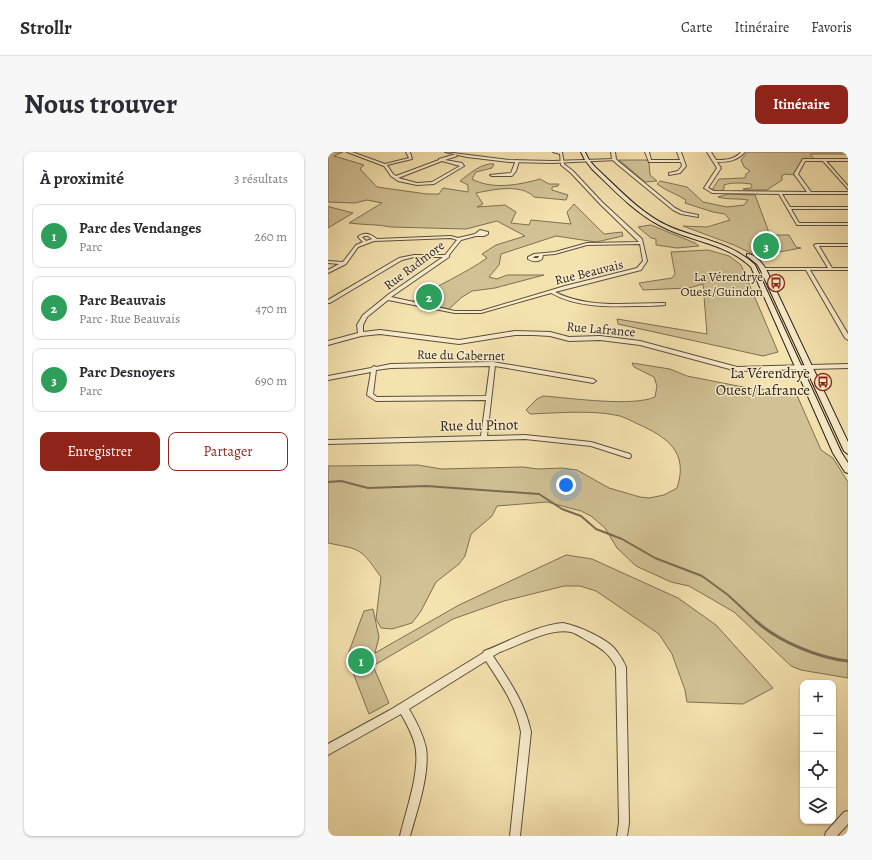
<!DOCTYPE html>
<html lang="fr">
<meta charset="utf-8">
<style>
:root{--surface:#fff;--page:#f7f7f7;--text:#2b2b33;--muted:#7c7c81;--line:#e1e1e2;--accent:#8f2418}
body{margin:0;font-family:Alegreya,serif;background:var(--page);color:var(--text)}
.controls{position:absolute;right:12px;bottom:12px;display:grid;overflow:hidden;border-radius:8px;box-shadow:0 1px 3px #0004}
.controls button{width:36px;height:36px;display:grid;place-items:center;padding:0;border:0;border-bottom:1px solid var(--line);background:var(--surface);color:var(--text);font:20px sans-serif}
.you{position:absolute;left:238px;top:333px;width:14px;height:14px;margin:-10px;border:3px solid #fff;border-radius:50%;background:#1a73e8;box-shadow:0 0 0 6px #1a73e833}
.badge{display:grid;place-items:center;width:26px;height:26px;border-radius:50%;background:var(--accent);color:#fff;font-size:13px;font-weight:700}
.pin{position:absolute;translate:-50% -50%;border:2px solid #fff;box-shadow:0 1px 4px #0006}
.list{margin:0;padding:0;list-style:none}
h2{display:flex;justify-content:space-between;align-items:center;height:52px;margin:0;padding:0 16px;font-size:17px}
h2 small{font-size:13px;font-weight:400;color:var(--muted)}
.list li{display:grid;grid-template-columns:26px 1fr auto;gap:12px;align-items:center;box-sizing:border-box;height:64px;margin:0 8px 8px;padding:0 8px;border:1px solid var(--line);border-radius:8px}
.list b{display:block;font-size:15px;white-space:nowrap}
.list p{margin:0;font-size:13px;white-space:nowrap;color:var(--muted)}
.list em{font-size:13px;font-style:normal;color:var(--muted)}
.actions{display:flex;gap:8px;padding:12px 16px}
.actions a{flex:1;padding:9px 0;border:1px solid var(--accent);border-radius:8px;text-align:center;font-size:14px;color:var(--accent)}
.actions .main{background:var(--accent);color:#fff}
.icon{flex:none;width:22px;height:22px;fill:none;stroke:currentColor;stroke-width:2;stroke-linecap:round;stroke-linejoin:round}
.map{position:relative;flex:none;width:520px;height:684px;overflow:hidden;border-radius:8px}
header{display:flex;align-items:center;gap:24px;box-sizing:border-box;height:56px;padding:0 20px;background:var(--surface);border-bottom:1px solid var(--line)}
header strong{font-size:19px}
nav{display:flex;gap:22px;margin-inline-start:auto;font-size:14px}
.intro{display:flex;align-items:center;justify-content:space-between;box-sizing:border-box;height:96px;padding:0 24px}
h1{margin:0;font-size:28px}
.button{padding:10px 18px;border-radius:8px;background:var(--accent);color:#fff;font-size:14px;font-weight:700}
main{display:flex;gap:24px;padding:0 24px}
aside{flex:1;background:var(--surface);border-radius:8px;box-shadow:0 1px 3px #0004}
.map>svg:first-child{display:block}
.green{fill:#d1c195;stroke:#7c7055}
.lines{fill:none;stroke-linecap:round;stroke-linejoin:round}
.stream-far1{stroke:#796b52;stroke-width:2}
.stream{stroke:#796b52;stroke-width:3}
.minor-casing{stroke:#5b4f3c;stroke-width:2}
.tertiary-casing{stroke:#5b4f3c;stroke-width:2}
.secondary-casing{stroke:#281e15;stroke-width:2}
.minor{fill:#f8eccb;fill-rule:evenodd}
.tertiary{fill:#f8eccb;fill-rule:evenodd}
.secondary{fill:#f8eccb;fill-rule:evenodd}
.labels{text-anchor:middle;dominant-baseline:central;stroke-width:3;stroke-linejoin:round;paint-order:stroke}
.far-street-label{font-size:13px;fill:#281e15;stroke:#f8eccb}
.far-poi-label{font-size:13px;fill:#281e15;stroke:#f8eccb;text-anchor:end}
.poi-label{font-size:15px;fill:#281e15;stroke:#f8eccb;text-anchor:end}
.street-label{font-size:15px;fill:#281e15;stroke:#f8eccb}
</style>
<header>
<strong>Strollr</strong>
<nav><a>Carte</a><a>Itinéraire</a><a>Favoris</a></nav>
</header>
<div class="intro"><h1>Nous trouver</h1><a class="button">Itinéraire</a></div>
<main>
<aside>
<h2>À proximité<small>3 résultats</small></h2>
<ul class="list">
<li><span class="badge" style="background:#2e9e5b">1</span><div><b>Parc des Vendanges</b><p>Parc</p></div><em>260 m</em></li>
<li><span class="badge" style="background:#2e9e5b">2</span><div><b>Parc Beauvais</b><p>Parc · Rue Beauvais</p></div><em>470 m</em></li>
<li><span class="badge" style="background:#2e9e5b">3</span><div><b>Parc Desnoyers</b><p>Parc</p></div><em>690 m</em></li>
</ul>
<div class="actions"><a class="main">Enregistrer</a><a>Partager</a></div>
</aside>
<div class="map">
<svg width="520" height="684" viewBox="0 0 520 684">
<rect width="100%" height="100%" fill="#f4e2af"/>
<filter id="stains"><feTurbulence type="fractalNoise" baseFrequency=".005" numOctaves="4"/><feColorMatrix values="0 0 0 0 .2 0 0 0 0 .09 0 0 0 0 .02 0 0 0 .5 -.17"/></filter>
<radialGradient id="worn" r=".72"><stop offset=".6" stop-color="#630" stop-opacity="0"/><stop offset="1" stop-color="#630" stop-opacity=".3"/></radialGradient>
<g class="green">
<path d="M0 0H15L6 4 36 13 32 17 49 35 99 42H111L115 36 140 40V33L132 29C141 22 155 10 166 12L164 16 148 20 144 27C164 38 191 33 212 27L221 32H231L230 34 224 35V38L240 43 238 48 206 45C193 31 164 38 148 41L155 52 149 55 177 53 188 60 183 71 201 73 203 68 243 72 239 60 246 52 276 82 294 80 295 84 268 90 228 84 173 102 171 113 161 125 169 127 179 123H216L167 136 144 139 134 145 121 157 85 149C109 133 137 122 159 106L154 102 168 93 197 84 169 69 138 77 63 75C49 72 35 73 21 71L54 51 39 48 27 51 0 50Z"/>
<path d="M420 0H517L519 2H482L486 7H480L468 19V23L457 22 454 24V28L439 38H417L415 37 423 36 424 34 423 32C415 31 404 30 396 33V37L393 39 384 38 391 27 417 26 418 22 422 19 416 15 413 8Z"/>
<polygon points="291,8 319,8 321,10 322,23 329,29 317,30"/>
<path d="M332 29 359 35 375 50 399 55 416 53 420 48C410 46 399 48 390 45L400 42 427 43 442 83H461L468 95 473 96 429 104 406 93 355 74 379 75 402 68 397 62 385 60 357 51 358 48C349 42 338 39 329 32Z"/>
<polygon points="0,54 2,55 25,61 0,76"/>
<polygon points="323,73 367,91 371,94 349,96 328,93 328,87 323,86 310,75"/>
<polygon points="380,98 401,104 413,113 450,200 435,204 290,172 289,167 379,182 375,132 361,136 315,138 311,131 344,126 347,122 343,100"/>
<path d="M304 211 342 217 359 224 415 235 468 241 493 298 505 306 520 330V526L473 518 463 514 406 460 361 434 343 430 308 414 289 396 277 376 263 364 253 359 219 350 169 354 164 364 143 382 137 404 131 412 108 430 93 459 84 471 64 477 53 476 48 467 53 425C32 396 35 398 0 391V314L90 313 113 317 195 315 210 317 234 316 249 318 281 336 312 345 321 346 336 343 349 336C361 300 339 285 310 272 303 269 295 264 287 263 263 258 227 261 202 262L198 258 209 247 215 244C243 246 304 255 327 245L329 234 326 225 306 215Z"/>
<polygon points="238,403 264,407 350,446 388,473 445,536 415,552 359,550 357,538 344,502 331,482 268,439 252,434 236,434 176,449 125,467 45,514 61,551 41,562 19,505 36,459 45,457 51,485 47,501 131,453"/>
</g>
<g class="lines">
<polyline class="stream-far1" points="0,330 13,329 40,336 98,334 211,342 234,357 253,364 268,377 294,387 327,406 374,424 400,443 429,470"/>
<path class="stream" d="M428 469C450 489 490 506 520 509"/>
<g class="minor-casing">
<g id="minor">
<path d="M19 0H24L57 12 81 6 78 0H82L84 7 59 13 65 22 68 24 111 8V7L128 2 129 4 117 8 134 11 136 14 106 32 89 33 70 29 63 24 56 14ZM114 9 132 14 104 30 89 31 70 26Z"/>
<path d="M225 0H234L236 12 245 19 274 50 314 87 319 109 313 118 227 140C260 157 300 151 335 151H337V153C327 154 316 154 305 154 277 155 248 155 223 141L153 161H127L60 148 39 165 35 173V180L52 178 131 188 187 179 222 180 241 185 272 184 312 189 409 215 520 212V216L409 219 312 193 272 188 241 189 222 184 205 183H187L131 192 52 182 33 184 0 193V189L30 181 29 173 35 163 61 142 115 105H86L74 108 2 151H0V148L71 106 86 103H117L129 88 123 86 46 89 30 95 18 112 0 121V118L11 112 0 111V109L15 110 28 93 35 90 30 85C36 79 43 82 49 87L123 84 130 86 147 82 152 78 160 80V82L156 84H148L133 88 121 103V105L63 145 127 159H153L237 134 309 116 315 109 312 92 259 93 227 102 215 103 214 107C210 110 205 110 200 107V105L206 102 227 100 259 91 311 90 272 52 243 21 233 13 232 2ZM37 84H40L44 87 38 89 34 85ZM207 104H211L210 106H205Z"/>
<polygon points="283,0 287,0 288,7 291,10 347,56 355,60 370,63 370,65 353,62 345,58 289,12 284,7"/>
<polygon points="317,0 321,0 323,8 352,8 349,0 353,0 358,14 352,21 341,23 341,21 350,19 354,14 353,10 321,10"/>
<path d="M379 0H383L388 8C397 8 406 8 413 0H417C409 9 400 10 389 10L393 16 380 36 386 39 479 40 466 22 475 7H520V9H498L520 34V37L495 9H477L470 22 483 40H520V42H454L462 55H520V57H463L471 71H520V73H469L451 42 384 41 376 36 389 16Z"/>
<polygon points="188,8 191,9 188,19 184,24 164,24 162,23 183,21"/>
<polygon points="488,92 520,92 520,94 491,94 504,116 520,116 520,118 482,118 520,182 520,188 517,186 478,118 435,118 433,117 435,116 500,116 486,93"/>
<path d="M165 210 265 227 268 229 265 231 167 214 159 284 197 283 263 290 302 302 303 304 302 306H300L263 294 197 287 0 292V288L153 284 158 248 48 249 39 243 43 220 0 228V224L43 216 46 214 48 215 63 212ZM162 214 158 244 49 245 45 242 48 218 63 216Z"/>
<path d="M235 471C250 474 282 487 290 501 293 505 296 510 298 515L301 671 299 684H289L291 671 288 515C282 503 275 497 262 490 256 487 250 482 243 480 223 475 191 493 172 500L165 504C181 528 197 551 203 580L192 684H182L193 580C188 553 173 532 158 509L81 557C88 569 95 582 98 596 102 622 89 659 82 684H72C78 658 93 618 87 593 84 581 78 571 73 562L0 603V592L62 558 155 501 156 499C180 490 209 473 235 471Z"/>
<polygon points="520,659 520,672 509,684 497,684 498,680 516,660"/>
</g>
</g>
<g class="tertiary-casing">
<polygon id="tertiary" points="117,0 181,8 224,9 287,7 289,8 224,11 181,10 139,5"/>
</g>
<g class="secondary-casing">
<g id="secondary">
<path d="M253 0H257L261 8 267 15C289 35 311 60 338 73 368 87 402 89 427 113L513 300 520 311V321L517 320 505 301 423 115C398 91 363 90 333 74 307 61 285 37 264 17L257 8Z"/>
<path d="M419 102C427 102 434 111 438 117L520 290V302L516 299 432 117 429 112 419 104Z"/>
</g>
</g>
<use href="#minor" class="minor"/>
<use href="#tertiary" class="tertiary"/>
<use href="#secondary" class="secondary"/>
</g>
<defs>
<g id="bus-ring" transform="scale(0.9)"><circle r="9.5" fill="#f8eccb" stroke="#8f2418" stroke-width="1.5"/><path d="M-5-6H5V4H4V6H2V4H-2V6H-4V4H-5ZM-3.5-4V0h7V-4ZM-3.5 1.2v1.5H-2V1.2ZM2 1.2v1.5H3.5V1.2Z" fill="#8f2418"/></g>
</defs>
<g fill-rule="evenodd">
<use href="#bus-ring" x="448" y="131"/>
<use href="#bus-ring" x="495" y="230"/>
</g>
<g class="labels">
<g class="far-street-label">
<text transform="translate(86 113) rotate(-37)">Rue Radmore</text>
<text transform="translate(261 120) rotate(-14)">Rue Beauvais</text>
<text transform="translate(273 177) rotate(5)">Rue Lafrance</text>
<text transform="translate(133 203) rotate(1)">Rue du Cabernet</text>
</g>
<g class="far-poi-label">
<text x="435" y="124">La Vérendrye<tspan x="435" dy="15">Ouest/Guindon</tspan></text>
</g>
<g class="poi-label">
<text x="482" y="221">La Vérendrye<tspan x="482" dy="17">Ouest/Lafrance</tspan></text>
</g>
<g class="street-label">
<text transform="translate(151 273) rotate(-1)">Rue du Pinot</text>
</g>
</g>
<rect width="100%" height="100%" filter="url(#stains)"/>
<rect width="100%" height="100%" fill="url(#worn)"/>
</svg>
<div class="controls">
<button>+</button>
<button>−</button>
<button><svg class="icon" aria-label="locate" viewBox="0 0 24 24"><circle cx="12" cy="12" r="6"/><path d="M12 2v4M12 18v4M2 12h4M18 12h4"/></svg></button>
<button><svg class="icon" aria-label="layers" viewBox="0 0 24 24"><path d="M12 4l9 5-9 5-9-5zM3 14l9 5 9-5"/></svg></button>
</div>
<div class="you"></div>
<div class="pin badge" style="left:33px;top:509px;background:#2e9e5b">1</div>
<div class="pin badge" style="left:101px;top:145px;background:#2e9e5b">2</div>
<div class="pin badge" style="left:438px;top:94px;background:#2e9e5b">3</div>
</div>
</main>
